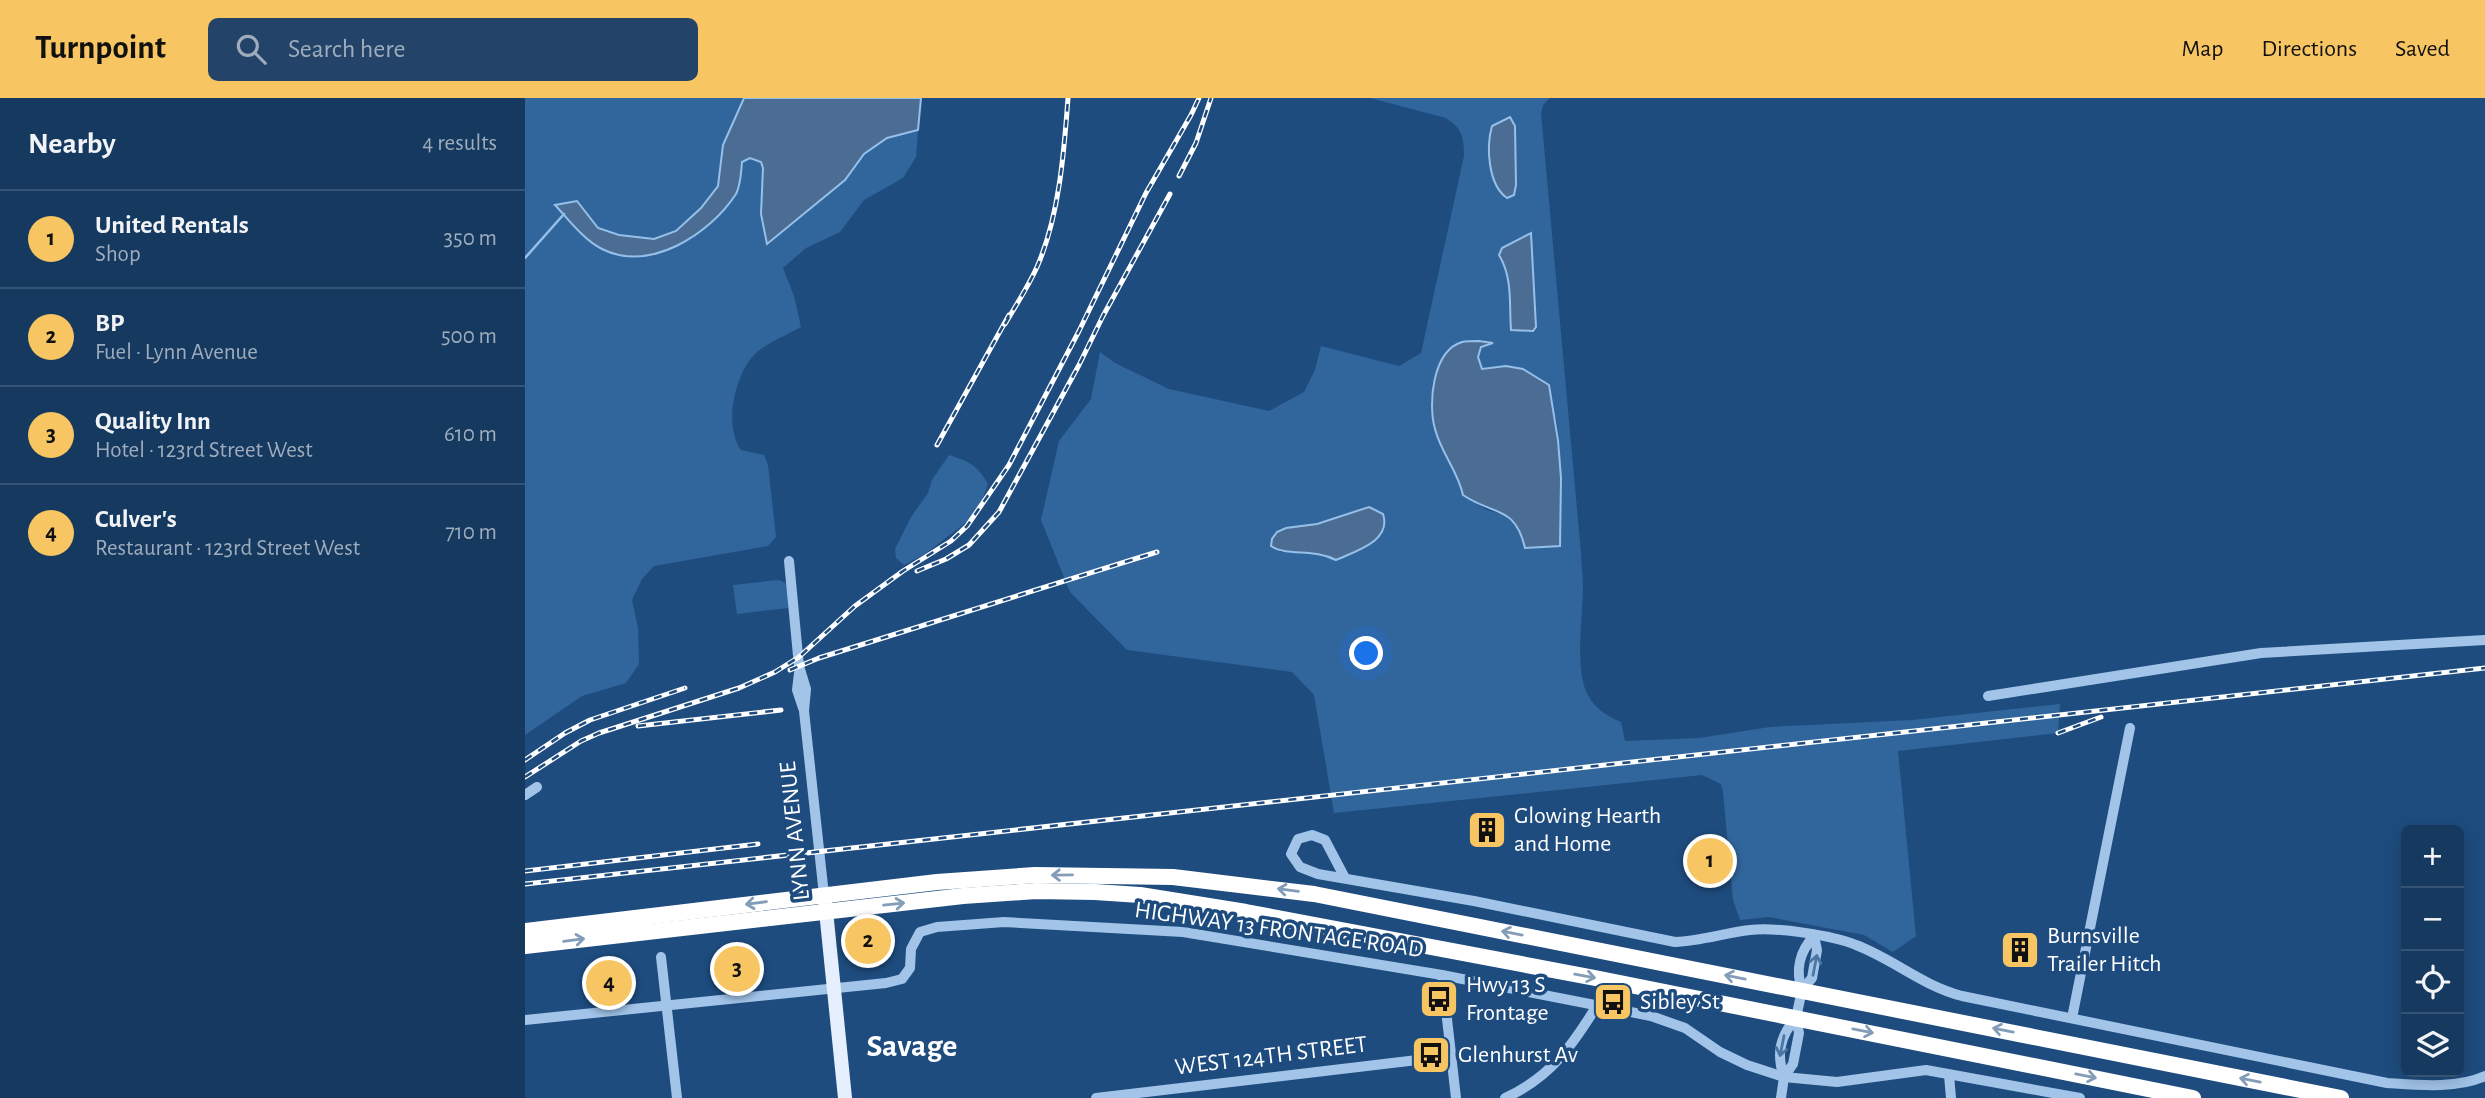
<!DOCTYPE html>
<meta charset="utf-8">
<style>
:root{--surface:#16395f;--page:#234468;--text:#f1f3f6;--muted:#9eacbd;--line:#355374;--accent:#f7c662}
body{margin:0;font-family:"Alegreya Sans",sans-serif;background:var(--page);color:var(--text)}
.controls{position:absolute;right:21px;bottom:21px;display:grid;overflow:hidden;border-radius:10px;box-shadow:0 4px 18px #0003}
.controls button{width:63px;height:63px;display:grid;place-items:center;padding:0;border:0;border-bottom:2px solid var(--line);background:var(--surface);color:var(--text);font:35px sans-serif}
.you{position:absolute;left:842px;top:556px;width:24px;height:24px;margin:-18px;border:5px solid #fff;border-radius:50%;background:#1a73e8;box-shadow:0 0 0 10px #1a73e833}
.badge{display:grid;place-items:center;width:46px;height:46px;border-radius:50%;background:var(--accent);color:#111;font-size:23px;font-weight:700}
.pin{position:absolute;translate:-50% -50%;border:4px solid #fff;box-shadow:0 2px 7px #0006}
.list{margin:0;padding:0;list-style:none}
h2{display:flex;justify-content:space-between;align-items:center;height:91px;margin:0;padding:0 28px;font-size:30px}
h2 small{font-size:23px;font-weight:400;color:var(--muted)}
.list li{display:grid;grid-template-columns:46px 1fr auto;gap:21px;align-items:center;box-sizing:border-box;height:98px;padding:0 28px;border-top:2px solid var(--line)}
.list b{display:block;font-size:26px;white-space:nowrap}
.list p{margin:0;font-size:23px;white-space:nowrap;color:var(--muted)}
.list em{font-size:23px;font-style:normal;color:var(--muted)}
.icon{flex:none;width:38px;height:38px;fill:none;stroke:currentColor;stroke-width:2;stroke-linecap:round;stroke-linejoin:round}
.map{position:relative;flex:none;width:1960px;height:1000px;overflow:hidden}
header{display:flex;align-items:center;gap:42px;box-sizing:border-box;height:98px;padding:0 35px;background:var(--accent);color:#111}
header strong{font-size:33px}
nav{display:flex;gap:38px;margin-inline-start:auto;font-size:24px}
.search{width:490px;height:63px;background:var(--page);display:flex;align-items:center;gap:18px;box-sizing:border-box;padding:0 24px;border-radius:10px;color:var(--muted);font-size:26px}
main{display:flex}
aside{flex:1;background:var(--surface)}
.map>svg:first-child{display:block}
.green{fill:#31669d;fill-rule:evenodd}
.water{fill:#4b6d93;stroke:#96c0ea;stroke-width:2}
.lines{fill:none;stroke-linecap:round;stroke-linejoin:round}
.stream{stroke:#96c0ea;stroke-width:2.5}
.minor{stroke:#a2c4e8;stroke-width:10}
.major{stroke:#e5effe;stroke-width:14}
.highway{stroke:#fff;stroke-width:16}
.rail-casing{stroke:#fff;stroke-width:5}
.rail{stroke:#1e4c7f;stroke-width:2.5;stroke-dasharray:8;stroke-linecap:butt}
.oneway{stroke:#839db9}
.oneway2{stroke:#4c76a4}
.labels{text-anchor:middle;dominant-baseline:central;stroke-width:7;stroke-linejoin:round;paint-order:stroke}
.poi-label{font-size:24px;fill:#fff;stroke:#1e4c7f;text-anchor:start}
.street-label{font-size:24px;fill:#fff;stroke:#1e4c7f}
.district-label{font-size:32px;font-weight:bold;fill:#fff;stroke:#1e4c7f}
</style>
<header>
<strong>Turnpoint</strong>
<div class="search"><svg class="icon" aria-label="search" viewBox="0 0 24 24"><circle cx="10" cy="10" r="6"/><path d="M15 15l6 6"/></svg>Search here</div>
<nav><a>Map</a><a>Directions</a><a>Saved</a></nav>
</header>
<main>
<aside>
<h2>Nearby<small>4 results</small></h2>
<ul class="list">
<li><span class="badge">1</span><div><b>United Rentals</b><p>Shop</p></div><em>350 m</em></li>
<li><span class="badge">2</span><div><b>BP</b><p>Fuel · Lynn Avenue</p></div><em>500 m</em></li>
<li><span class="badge">3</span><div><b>Quality Inn</b><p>Hotel · 123rd Street West</p></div><em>610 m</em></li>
<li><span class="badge">4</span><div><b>Culver's</b><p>Restaurant · 123rd Street West</p></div><em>710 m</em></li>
</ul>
</aside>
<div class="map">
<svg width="1960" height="1000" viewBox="0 0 1960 1000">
<rect width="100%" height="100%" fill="#1e4c7f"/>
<g class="green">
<path d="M0 0H219L198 47 193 88 176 110 151 133 129 141 94 137 73 130 45 103 103 158 129 156 158 145 216 73 217 64 225 60 236 64 238 70 236 116 243 146 320 82 339 56 362 40 393 32 391 59 378 80 339 102 315 134 281 150 258 170 269 198 276 229C262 237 244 244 232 254 210 274 198 327 216 352L239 357 243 367 251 439 243 448 129 468 117 481 107 502 113 530 114 566 101 585 57 598 0 637Z"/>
<path d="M845 0H1025L1018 7 1016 15 1056 455C1056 466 1058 477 1058 488 1058 517 1049 572 1063 597 1070 611 1082 618 1096 624L1100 643 1174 640 1245 629 1387 622 1535 606 1533 635 1373 653 1391 838 1368 854 1339 837 1244 819 1215 822 1208 802 1198 694 1196 686 1177 677 809 715 789 597 767 574 602 552 545 494 516 422 534 343 566 301 575 254 590 265 644 291 744 313 779 294 790 272 796 248 874 268 896 255 939 58C939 40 937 30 921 20ZM990 41 991 87 969 85 965 50ZM1005 135 1011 229 1008 233 986 232C986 201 981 175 987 144ZM936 244 956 249 953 258 957 271 981 268C994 280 1016 294 1026 308 1040 327 1034 421 1034 448L997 436C986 410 974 420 955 408 951 405 947 399 944 395 924 369 902 331 907 296 909 283 929 257 936 244ZM844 409 822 457 812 462 798 456 755 454 761 430 792 426Z"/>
<path d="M424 357C445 364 452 367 463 386L452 416 400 456 379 467 371 460 370 451 386 419 403 395 407 382Z"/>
<polygon points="254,482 262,486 265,505 263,510 212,516 208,487"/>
</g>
<g class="water">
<path d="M219 0H396L393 32 362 40 339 56 320 82 242 146 236 116 238 70 236 64 225 60 217 64C216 75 216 86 211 96 185 136 125 175 77 151 59 142 44 122 30 107L52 103 73 130 94 137 129 141 151 133 176 110 193 88 198 47Z"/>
<path d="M985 19 990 28 991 87 989 97 982 100C963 87 961 49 967 28Z"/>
<path d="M1006 135 1011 229 1008 233 986 232C984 206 988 180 974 157L977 150Z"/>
<path d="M954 243 968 245 956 249 953 259 957 271 981 268 998 271 1024 287 1033 342 1036 380 1035 448 1000 450C990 407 969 418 938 397 933 373 916 355 910 331 903 307 907 253 937 244 942 243 949 243 954 243Z"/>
<path d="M844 409 858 416C867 443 831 453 811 462 788 450 762 459 746 448L747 441 752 434 761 430 792 426Z"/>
</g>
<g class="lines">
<polyline class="stream" points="0,160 39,116"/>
<g class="minor">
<polyline points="264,463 274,568 281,591 279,613 299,797"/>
<polyline points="274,575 272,592 278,610"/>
<polyline points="1463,598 1736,555 1960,542"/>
<polyline points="0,697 12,689"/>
<path d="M820 780 800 742 787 737 773 741 766 756 775 769 793 776 949 803 1150 844C1176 843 1199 835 1225 832 1250 829 1307 837 1331 847 1370 862 1396 887 1437 898L1862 985C1893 987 1931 991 1960 978"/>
<polyline points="136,859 152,1000"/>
<polyline points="917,877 931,1000"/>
<path d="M1277 892C1270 872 1275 853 1289 838"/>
<polyline points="1547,920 1605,630"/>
<polyline points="0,922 361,885 377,881 385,870 386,851 395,834 412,829 479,824 658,834 917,877 1126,918 1160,930 1195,954 1222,967 1259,979 1312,984 1401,972 1555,1000"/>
<polyline points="1424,977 1426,1000"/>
<path d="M1259 979C1251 956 1255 938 1271 920"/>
<polyline points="571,1000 926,958"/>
<path d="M980 1000C1026 979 1047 948 1073 906"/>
<polyline points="1256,1000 1259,979 1268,966 1274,935 1271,920 1277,892 1287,880 1292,852 1289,838"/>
</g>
<polyline class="major" points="300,803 320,1000"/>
<g class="highway">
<polyline points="0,833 412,784 510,777 648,779 789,796 1816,1000"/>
<polyline points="0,848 438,798 511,793 570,794 615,797 721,814 1070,880 1668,1000"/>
</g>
<g class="rail-casing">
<g id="rail">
<polyline points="654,78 671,45 686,0"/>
<path d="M480 226C491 207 503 189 512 169 534 119 539 55 543 0"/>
<polyline points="412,347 484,217"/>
<polyline points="392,473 421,461 444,447 474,414 554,267 578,218 645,96"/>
<polyline points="265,572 294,560 632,454"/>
<polyline points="113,628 256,612"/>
<polyline points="1533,635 1576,619"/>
<polyline points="0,662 40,635 65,622 160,590"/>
<polyline points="0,679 56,643 74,635 214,590 250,574 274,559 330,508 378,473 426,443 442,428 484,367 554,233 621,95 666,17 674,0"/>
<polyline points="0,773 233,746"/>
<polyline points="0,786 1960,570"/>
</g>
</g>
<use href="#rail" class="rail"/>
</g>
<defs><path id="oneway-shaft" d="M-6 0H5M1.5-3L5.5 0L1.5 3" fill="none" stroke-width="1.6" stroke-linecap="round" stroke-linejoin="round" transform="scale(1.75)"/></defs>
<g class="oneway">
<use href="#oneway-shaft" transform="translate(537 777) rotate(179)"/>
<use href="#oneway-shaft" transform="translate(763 792) rotate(-173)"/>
<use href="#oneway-shaft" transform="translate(231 805) rotate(173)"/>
<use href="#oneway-shaft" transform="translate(369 806) rotate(-6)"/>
<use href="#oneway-shaft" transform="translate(987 835) rotate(-169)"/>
<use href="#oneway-shaft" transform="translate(49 842) rotate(-7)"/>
<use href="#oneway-shaft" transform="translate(1060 878) rotate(10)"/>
<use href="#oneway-shaft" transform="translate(1210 879) rotate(-169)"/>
<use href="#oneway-shaft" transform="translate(1478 932) rotate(-169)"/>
<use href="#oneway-shaft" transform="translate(1338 933) rotate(11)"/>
<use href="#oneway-shaft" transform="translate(1561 978) rotate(11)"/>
<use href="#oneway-shaft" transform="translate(1725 982) rotate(-169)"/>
</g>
<g class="oneway2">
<use href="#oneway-shaft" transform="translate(1290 867) rotate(-79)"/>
<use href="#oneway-shaft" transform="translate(1257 948) rotate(101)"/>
</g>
<defs>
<g id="building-square" transform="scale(2.0125)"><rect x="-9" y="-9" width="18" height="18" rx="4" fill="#f7c662" stroke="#1e4c7f"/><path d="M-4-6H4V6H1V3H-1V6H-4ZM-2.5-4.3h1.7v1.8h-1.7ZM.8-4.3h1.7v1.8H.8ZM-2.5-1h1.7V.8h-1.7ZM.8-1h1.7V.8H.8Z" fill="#111"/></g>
<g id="bus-square" transform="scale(2.0125)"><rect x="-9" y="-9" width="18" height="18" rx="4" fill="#f7c662" stroke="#1e4c7f"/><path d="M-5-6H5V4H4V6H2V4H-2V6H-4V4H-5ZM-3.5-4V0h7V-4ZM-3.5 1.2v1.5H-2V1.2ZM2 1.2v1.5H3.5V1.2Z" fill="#111"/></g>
</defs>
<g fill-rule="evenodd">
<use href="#building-square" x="962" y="732"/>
<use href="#building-square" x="1495" y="852"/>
<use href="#bus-square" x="914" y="901"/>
<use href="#bus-square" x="1088" y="904"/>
<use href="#bus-square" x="906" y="957"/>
</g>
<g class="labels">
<g class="poi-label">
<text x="989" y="718">Glowing Hearth<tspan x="989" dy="28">and Home</tspan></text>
<text x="1522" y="838">Burnsville<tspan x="1522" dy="28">Trailer Hitch</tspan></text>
<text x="941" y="887">Hwy 13 S<tspan x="941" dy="28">Frontage</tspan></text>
<text x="1115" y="904">Sibley St</text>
<text x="933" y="957">Glenhurst Av</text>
</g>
<g class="street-label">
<text transform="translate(270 733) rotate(-96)">LYNN AVENUE</text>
<text transform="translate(754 832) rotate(8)">HIGHWAY 13 FRONTAGE ROAD</text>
<text transform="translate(746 958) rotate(-7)">WEST 124TH STREET</text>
</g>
<g class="district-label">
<text x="387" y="948">Savage</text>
</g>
</g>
</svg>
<div class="controls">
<button>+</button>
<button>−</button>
<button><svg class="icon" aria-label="locate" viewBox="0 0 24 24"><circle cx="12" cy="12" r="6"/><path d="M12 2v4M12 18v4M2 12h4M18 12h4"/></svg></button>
<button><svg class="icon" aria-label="layers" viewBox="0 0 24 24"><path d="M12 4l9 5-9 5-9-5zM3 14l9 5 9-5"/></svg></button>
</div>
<div class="you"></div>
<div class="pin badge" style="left:1185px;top:763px">1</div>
<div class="pin badge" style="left:343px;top:843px">2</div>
<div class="pin badge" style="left:212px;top:871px">3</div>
<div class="pin badge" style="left:84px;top:885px">4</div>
</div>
</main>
